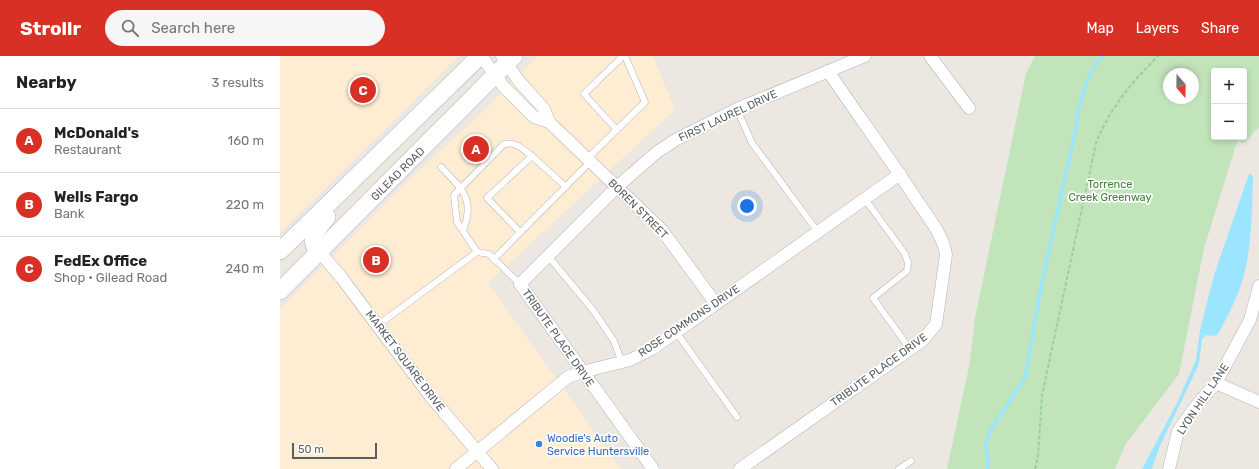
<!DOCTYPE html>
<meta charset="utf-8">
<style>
:root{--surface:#fff;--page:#f6f6f6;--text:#222;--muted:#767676;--line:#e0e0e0;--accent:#d93025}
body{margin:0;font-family:Rubik,sans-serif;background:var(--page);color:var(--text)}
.controls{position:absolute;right:12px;top:12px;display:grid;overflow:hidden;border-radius:4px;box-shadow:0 2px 6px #0003}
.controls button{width:36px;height:36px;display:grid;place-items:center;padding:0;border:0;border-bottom:1px solid var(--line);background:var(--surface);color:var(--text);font:20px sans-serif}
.compass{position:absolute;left:883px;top:12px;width:36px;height:36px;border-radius:50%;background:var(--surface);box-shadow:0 2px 6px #0003;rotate:160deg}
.scale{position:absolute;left:12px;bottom:10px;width:85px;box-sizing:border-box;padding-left:4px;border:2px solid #585e61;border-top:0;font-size:11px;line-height:14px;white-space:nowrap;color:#585e61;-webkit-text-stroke:3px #fff;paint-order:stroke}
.you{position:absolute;left:467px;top:150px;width:14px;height:14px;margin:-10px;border:3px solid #fff;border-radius:50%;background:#1a73e8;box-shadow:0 0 0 6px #1a73e833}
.badge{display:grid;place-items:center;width:26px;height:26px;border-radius:50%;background:var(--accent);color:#fff;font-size:13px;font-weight:700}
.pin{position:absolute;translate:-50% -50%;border:2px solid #fff;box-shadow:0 1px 4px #0006}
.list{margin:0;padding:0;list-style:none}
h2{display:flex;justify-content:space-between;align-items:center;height:52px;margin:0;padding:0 16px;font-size:17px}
h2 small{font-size:13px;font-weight:400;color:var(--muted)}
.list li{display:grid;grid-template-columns:26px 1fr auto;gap:12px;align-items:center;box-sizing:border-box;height:64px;padding:0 16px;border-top:1px solid var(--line)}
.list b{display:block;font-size:15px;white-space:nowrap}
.list p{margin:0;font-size:13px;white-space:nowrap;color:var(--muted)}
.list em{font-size:13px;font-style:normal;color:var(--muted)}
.icon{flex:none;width:22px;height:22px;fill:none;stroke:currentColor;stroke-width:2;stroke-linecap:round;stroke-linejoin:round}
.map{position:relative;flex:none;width:979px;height:413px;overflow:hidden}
header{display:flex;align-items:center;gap:24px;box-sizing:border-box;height:56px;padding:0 20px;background:var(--accent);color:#fff}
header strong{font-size:19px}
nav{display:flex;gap:22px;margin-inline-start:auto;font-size:14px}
.search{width:280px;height:36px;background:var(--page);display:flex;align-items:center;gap:10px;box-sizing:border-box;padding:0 14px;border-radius:22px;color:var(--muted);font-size:15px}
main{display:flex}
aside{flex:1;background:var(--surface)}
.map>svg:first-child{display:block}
.commercial{fill:#feecd3}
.green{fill:#c2e4bb;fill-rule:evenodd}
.water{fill:#9ce5ff}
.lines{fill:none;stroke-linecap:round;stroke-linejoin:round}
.stream{stroke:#9ce5ff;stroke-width:3.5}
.service-casing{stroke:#b1b4b8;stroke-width:7}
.minor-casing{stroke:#b1b4b8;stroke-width:13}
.secondary-casing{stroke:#afb5b8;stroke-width:18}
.path{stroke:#9acf9f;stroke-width:2;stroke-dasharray:4 2;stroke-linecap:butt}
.service{stroke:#fff;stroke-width:6}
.minor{stroke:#fff;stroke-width:12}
.secondary{stroke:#fff;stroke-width:17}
.shop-dot{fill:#3f7fe0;stroke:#fff;stroke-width:1.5}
.labels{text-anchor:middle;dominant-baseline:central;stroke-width:3.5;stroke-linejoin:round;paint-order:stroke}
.street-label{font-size:11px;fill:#585e61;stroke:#fff}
.park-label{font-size:11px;fill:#3e8434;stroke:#fff}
.shop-label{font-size:11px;fill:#366cbe;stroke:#fff;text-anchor:start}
</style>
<header>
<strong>Strollr</strong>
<div class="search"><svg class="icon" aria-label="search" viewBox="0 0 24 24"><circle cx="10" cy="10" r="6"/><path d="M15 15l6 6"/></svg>Search here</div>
<nav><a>Map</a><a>Layers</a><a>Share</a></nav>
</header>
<main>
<aside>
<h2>Nearby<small>3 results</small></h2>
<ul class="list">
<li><span class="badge">A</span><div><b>McDonald's</b><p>Restaurant</p></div><em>160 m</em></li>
<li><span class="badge">B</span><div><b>Wells Fargo</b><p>Bank</p></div><em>220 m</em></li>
<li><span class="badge">C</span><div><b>FedEx Office</b><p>Shop · Gilead Road</p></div><em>240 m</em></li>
</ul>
</aside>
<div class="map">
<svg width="979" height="413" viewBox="0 0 979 413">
<rect width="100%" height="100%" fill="#ece7e0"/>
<g class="commercial">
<polygon points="0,0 179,0 0,177"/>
<polygon points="257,0 373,0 395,54 208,227 341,413 0,413 0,253 137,116 206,53"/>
</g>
<path class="green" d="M755 0H979V71L964 87 958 83 924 192 899 318 845 389 835 413H667L689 311 695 262 746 17ZM934 15H964V81H934ZM889 18H913V42H889Z"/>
<path class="water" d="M969 118H971L973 120C972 152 972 184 965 215 960 237 949 258 938 278L935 280 926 279 922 283 919 308 879 392 872 413H862L897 347 916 304 920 274 935 216Z"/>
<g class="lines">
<path class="stream" d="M708 413 706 389 710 375 745 322 761 231 797 67C799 45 807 17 822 0"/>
<g class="service-casing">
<g id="service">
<polyline points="457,53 472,87 538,176"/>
<polyline points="337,74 304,38 343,0"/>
<polyline points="307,103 365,46 345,0"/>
<path d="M161 111C181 132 196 143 183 174"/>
<polyline points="585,143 625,198 628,207 627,215 593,242 630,293"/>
<polyline points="240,176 207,142 252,100 286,131"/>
<path d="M197 196 177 166 174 139 224 88C236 85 243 94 252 100"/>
<polyline points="268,200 313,254 334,285 342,307"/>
<polyline points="214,203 310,106"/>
<polyline points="98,269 197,196 209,198 240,228"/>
<polyline points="396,276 457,361"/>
<polyline points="619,413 631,405"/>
</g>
</g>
<g class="minor-casing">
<g id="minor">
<polyline points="201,0 224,31 254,61 269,66 382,174 436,248"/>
<polyline points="222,0 238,24 264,53 269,66"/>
<polyline points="650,0 689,52"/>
<polyline points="39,195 61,221 151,341 212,413"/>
<polyline points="936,327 979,346"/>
<polyline points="176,413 288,321 302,316 350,304 372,293 620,118"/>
<polyline points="373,413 240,228 337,131 377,96 397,83 457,53 585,0"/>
<path d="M460 413 643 284 656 268 666 199C663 178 647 160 636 143 608 100 577 58 548 15"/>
<polyline points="889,413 898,375 916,350 936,327 970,264 979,230"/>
</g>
</g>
<g class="secondary-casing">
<g id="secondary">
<polyline points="0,195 200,0"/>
<polyline points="39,195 34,189 33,179 47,161"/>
<polyline points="0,235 234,0"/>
</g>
</g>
<path class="path" d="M755 413 758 400 762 339 816 87C830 52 852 26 878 0"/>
<use href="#service" class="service"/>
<use href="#minor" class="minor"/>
<use href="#secondary" class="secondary"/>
</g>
<circle class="shop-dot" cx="259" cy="388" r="4"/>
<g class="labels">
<g class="street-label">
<text transform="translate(448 60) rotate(-25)">FIRST LAUREL DRIVE</text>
<text transform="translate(118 118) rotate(-45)">GILEAD ROAD</text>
<text transform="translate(358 153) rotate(45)">BOREN STREET</text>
<text transform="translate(409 265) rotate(-34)">ROSE COMMONS DRIVE</text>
<text transform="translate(278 282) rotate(55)">TRIBUTE PLACE DRIVE</text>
<text transform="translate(125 305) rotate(53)">MARKET SQUARE DRIVE</text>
<text transform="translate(599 314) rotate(-36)">TRIBUTE PLACE DRIVE</text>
<text transform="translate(923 343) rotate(-56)">LYON HILL LANE</text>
</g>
<g class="park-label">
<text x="830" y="128">Torrence<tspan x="830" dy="13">Creek Greenway</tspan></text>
</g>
<g class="shop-label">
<text x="267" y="382">Woodie's Auto<tspan x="267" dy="13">Service Huntersville</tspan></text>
</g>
</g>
</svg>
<div class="controls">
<button>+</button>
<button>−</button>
</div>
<svg class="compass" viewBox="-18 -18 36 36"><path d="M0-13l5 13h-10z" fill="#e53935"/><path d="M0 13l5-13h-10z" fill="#767676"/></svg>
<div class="scale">50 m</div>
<div class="you"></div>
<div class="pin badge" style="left:196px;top:93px">A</div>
<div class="pin badge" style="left:96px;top:204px">B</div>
<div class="pin badge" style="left:83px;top:34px">C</div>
</div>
</main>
